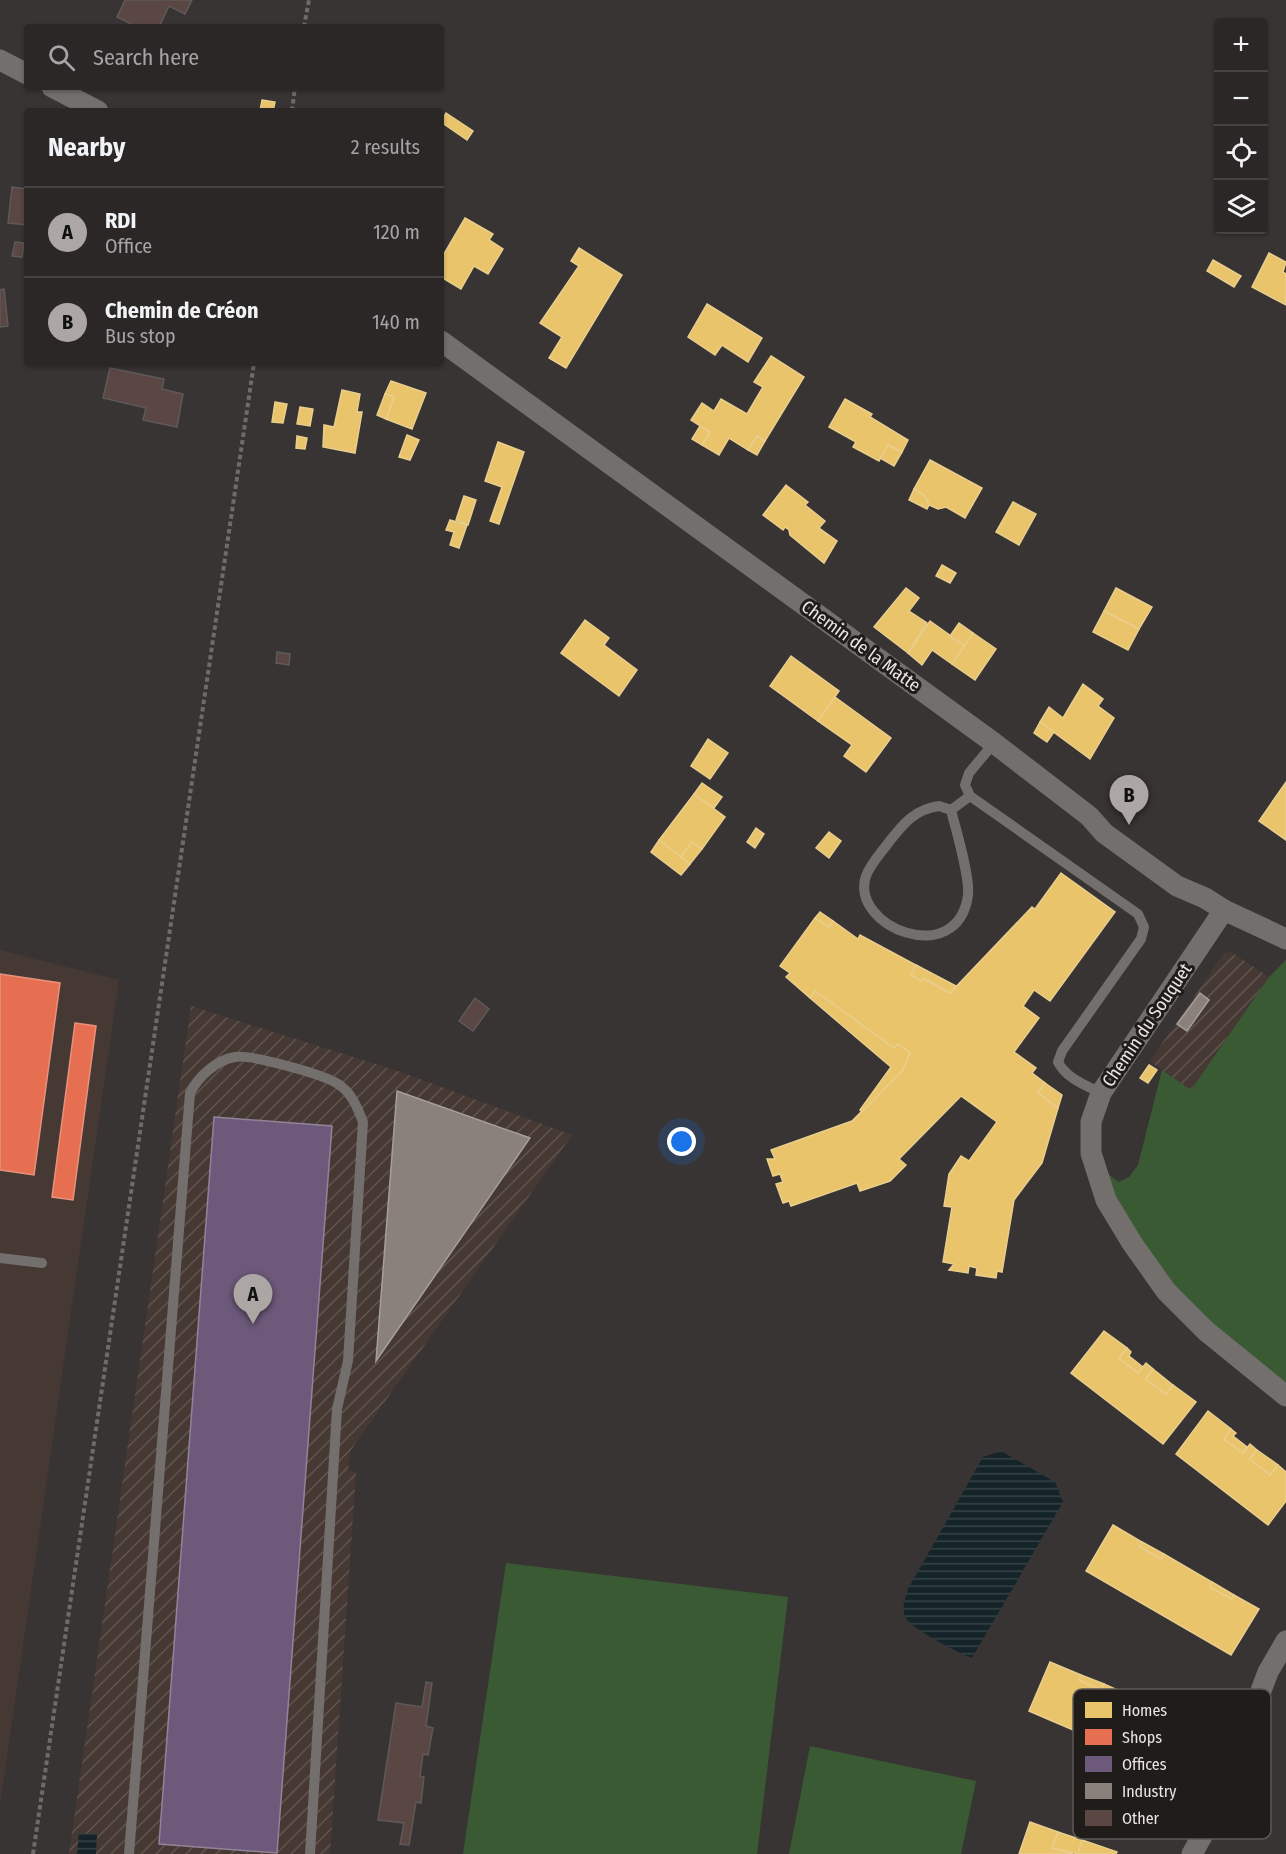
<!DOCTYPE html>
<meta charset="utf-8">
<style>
:root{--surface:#2a2726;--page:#363332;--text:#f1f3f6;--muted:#a5a5a7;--line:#464443;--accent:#aca7a5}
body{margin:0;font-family:"Fira Sans Condensed",sans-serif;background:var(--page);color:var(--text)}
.controls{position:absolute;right:18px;top:18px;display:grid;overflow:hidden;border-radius:6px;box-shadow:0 2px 4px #0004}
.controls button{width:54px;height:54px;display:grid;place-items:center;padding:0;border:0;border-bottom:2px solid var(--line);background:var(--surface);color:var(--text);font:30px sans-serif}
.you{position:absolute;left:682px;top:1142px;width:21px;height:21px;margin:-15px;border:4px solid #fff;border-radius:50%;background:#1a73e8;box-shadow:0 0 0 9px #1a73e833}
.badge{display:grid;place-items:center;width:39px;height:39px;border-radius:50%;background:var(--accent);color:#111;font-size:20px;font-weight:700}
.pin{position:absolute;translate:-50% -50px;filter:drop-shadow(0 2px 3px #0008)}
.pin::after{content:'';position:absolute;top:32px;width:21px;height:18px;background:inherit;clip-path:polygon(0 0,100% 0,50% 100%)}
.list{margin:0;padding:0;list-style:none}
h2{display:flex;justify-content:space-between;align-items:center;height:78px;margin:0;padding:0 24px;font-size:26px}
h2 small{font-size:20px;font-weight:400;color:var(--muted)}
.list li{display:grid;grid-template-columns:39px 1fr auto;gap:18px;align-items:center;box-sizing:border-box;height:90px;padding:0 24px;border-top:2px solid var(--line)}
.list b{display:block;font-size:22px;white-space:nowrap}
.list p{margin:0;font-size:20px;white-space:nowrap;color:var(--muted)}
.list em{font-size:20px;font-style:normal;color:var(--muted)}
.icon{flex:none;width:33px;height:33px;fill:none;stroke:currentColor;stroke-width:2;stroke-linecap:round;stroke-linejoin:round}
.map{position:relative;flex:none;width:1286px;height:1854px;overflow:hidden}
.search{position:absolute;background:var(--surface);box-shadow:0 2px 4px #0004;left:24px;top:24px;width:420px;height:66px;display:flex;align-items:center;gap:15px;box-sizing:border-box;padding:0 21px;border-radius:6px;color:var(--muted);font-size:22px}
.panel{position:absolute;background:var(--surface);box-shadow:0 2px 4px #0004;left:24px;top:108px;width:420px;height:258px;border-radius:6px}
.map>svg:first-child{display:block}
.built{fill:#463833}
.industrial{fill:url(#industrial-furrows)}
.grass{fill:#3a5a34}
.water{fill:url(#water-rules)}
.homes{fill:#e9c46a;stroke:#e9ce8e;stroke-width:1.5}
.shops{fill:#e76f51;stroke:#e8927d;stroke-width:1.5}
.offices{fill:#6d597a;stroke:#92839a;stroke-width:1.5}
.industry{fill:#8a817c;stroke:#a79f9b;stroke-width:1.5}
.building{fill:#5a4643;stroke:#5d5a59;stroke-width:1.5}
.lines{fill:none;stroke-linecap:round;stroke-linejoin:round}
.path{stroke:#6e6b6a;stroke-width:4;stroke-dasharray:4.5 3;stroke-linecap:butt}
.lane{stroke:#726f6d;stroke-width:10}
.street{stroke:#726f6d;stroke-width:21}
.labels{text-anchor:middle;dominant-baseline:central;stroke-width:6;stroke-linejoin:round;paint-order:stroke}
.street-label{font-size:18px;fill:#eae5e3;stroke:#1f1c1a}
.key{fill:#1f1c1a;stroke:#5c5856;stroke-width:1.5}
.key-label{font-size:16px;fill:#eae5e3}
</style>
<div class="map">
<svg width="1286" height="1854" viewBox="0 0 1286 1854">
<defs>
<pattern id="industrial-furrows" width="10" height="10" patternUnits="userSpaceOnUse" patternTransform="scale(1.5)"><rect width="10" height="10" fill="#463833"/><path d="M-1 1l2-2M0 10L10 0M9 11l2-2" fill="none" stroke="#615550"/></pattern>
<pattern id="water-rules" width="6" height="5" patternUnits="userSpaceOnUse" patternTransform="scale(1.5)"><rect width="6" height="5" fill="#142428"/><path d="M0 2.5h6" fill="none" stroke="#364447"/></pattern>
</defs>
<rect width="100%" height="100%" fill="#383433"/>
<polygon class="built" points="0,950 119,980 0,1805"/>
<g class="industrial">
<polygon points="1231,952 1269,977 1190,1091 1150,1061 1224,953"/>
<polygon points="191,1006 398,1071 572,1135 351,1450 348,1470 356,1472 330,1854 69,1854"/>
</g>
<g class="grass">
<polygon points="1286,960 1286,1385 1197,1314 1155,1270 1098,1165 1118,1182 1129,1177 1138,1165 1162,1070 1191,1090 1269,977"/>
<polygon points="506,1563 788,1597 757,1854 463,1854"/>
<polygon points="810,1746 976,1781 961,1854 789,1854"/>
</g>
<g class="water">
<path d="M1001 1451 1055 1482 1063 1502 972 1658C960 1654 913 1629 907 1620 900 1610 905 1599 908 1589L983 1457Z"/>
<polygon points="79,1833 97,1834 96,1854 77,1854"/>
</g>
<g class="homes">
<polygon points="262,100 275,102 273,111 260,111"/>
<polygon points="446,113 473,131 467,140 441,122"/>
<polygon points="465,218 493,234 489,240 503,249 488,274 474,266 461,289 441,277 441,259"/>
<polygon points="579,248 622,275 566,368 549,358 562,337 540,323 579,266 571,261"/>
<polygon points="1269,253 1286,262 1283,272 1286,274 1286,305 1252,287"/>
<polygon points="1213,260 1241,276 1234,287 1207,271"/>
<polygon points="707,304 762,338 748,362 722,345 715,355 688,337"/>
<polygon points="771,356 804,377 765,441 757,436 748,450 729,438 719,455 702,445 710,432 691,420 702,403 714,411 721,399 747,414 763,387 754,382"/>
<polygon points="391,381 426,393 412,429 386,419 394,397 385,394"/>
<polygon points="342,390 360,394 357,412 362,412 355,453 323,447 324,425 334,427"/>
<polygon points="385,394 394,397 386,419 377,415"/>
<polygon points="845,399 872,414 870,417 908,440 902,452 888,445 879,461 853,447 856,442 829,427"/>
<polygon points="275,402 287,404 283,423 272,422"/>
<polygon points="300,407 313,409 310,426 297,424"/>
<polygon points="700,426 710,432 702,445 692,439"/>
<polygon points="407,435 419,440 410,460 399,457"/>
<polygon points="297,436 307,438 305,449 296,448"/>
<polygon points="757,436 765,441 757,455 748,450"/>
<polygon points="498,442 524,452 499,524 490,521 502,487 485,481"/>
<polygon points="888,445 902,452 894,466 880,458"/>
<polygon points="930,460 982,488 965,518 946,507 938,509 929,505 925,496 914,489"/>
<polygon points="786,485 808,502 805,505 825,521 819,528 837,541 824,563 790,535 789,530 785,527 783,530 763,515"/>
<polygon points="914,489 925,496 929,505 927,509 909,500"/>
<polygon points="464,496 476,500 468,525 456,520"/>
<polygon points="1013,502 1036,514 1019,545 996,532"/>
<polygon points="450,520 467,525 459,548 450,545 454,532 446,530"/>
<polygon points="942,565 956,573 950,583 936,576"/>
<polygon points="906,588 919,598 909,611 927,623 908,653 874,627"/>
<polygon points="1116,588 1152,607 1139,629 1104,611"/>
<polygon points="1104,611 1139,629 1128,650 1093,632"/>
<polygon points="585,620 609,638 604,645 637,670 619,696 561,653"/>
<polygon points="930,621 965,646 952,664 932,650 922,665 908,653"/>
<polygon points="959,623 973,633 965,646 950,636"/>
<polygon points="973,633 996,649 975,680 952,664"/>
<polygon points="791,656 839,691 818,721 770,686"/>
<polygon points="1083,684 1103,699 1098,706 1114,718 1090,759 1040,722 1049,707 1063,718"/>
<polygon points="835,697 891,738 866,772 844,756 852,745 818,721"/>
<polygon points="1040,722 1054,732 1047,742 1034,733"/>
<polygon points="708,739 728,753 710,779 691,766"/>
<polygon points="1286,782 1286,840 1259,821"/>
<polygon points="702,783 722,797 714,808 694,794"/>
<polygon points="694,794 725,817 702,849 692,842 681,857 659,840"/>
<polygon points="756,828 764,834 755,848 747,842"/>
<polygon points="829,832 841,841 829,858 816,848"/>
<polygon points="659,840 690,864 681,875 651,852"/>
<polygon points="692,842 702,849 690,864 681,857"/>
<polygon points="1061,873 1115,912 1050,1001 1034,990 1023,1006 1039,1018 1014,1052 1036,1068 1032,1073 1045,1083 1038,1093 1058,1108 1042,1163 1014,1200 1002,1272 997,1271 996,1278 976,1275 977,1268 969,1266 968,1273 949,1270 954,1264 943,1262 952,1207 944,1206 949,1174 961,1156 969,1161 997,1122 961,1096 899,1159 906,1165 890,1181 860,1191 857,1183 791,1206 789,1201 783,1203 776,1184 783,1182 780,1174 773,1176 767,1159 775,1159 771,1150 852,1121 902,1071 910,1053 898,1044 894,1048 815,991 810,998 786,977 790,973 780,966 815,918 829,927 833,921 858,939 860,935 916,965 911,975 921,981 923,978 950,993 1032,907 1035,909"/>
<polygon points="820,912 833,921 829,927 815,918"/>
<polygon points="916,965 956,986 950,993 923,978 921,981 911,975"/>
<polygon points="815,991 894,1048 898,1044 910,1053 902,1071 862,1112 860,1110 891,1067 810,998"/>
<polygon points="1149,1065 1157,1070 1148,1083 1140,1078"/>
<polygon points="1045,1083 1062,1095 1058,1108 1038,1093"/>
<polygon points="1104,1331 1127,1348 1119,1358 1138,1373 1146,1363 1153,1369 1146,1379 1166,1394 1173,1385 1196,1402 1163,1444 1071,1373"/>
<polygon points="1127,1348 1131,1352 1129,1356 1143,1367 1138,1373 1119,1358"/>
<polygon points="1153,1369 1173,1385 1166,1394 1146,1379"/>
<polygon points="1208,1411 1231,1429 1224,1439 1243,1453 1250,1444 1257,1450 1250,1459 1270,1475 1278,1465 1286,1472 1286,1501 1268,1525 1176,1454"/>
<polygon points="1231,1429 1236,1433 1233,1436 1247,1447 1243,1453 1224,1439"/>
<polygon points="1257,1450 1278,1465 1270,1475 1250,1459"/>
<polygon points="1113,1525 1142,1542 1140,1547 1161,1559 1164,1554 1212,1582 1210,1587 1231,1599 1234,1595 1259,1609 1231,1655 1086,1571"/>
<polygon points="1142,1542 1164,1554 1161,1559 1140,1547"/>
<polygon points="1212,1582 1234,1595 1231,1599 1210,1587"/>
<polygon points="1050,1662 1081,1675 1079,1680 1101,1690 1104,1684 1156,1707 1153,1712 1176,1722 1178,1717 1204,1728 1183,1777 1029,1711"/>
<polygon points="1081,1675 1104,1684 1101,1690 1079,1680"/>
<polygon points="1030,1822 1058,1832 1052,1848 1073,1854 1019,1854"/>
<polygon points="1058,1832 1082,1840 1078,1854 1052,1848"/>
<polygon points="1082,1840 1117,1852 1116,1854 1078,1854"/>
</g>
<g class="shops">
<polygon points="0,974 60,983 34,1175 0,1170"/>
<polygon points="75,1023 96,1026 73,1200 52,1197"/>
</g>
<polygon class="offices" points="214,1117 332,1126 277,1853 159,1844"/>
<g class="industry">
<polygon points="1200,993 1209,1000 1187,1031 1177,1024"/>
<polygon points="397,1091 530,1138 376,1361"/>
</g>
<g class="building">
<polygon points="125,0 192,0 185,14 169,6 159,27 137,27 117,17"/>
<polygon points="12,187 27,189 27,225 8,223"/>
<polygon points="15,242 24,243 22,257 12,256"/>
<polygon points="4,289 8,326 0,327 0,290"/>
<polygon points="110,368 164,379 162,389 183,394 177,427 143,420 146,408 103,398"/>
<polygon points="277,652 290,654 289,665 276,663"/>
<polygon points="475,998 489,1009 473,1031 459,1021"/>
<polygon points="426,1682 432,1683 426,1726 433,1728 428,1755 423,1754 420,1776 424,1777 421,1803 416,1802 409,1845 400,1844 404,1823 378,1820 396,1703 422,1707"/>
</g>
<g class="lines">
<g class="path">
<polyline points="304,27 309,0"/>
<polyline points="292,111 295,87"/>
<polyline points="33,1854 254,363"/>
</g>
<g class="lane">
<path d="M970 796 1138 914 1144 927 1141 939 1062 1051 1058 1062C1066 1078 1085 1085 1101 1093"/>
<path d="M939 806 951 810C956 830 970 876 968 895 958 970 849 927 866 876 871 863 881 853 889 842 903 824 915 809 939 806Z"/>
<polyline points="951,810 970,796 965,785 969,773 994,743"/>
<polyline points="0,1258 42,1263"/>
<path d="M129 1854 190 1093C198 1077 216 1060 235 1057 251 1054 325 1075 338 1084 352 1093 357 1107 363 1122L348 1361 337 1409 310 1854"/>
</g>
<g class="street">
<polyline points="0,60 27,74"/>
<polyline points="52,87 98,111"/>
<polyline points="441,341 994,743 1089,816 1104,833 1177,886 1205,898 1224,910 1286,939"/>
<polyline points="1224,910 1101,1093 1091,1122 1091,1153 1106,1200 1132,1243 1166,1291 1206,1331 1286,1396"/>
<polyline points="1192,1854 1218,1807 1268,1672 1286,1641"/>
</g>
</g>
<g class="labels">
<g class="street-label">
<text transform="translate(861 646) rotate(36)">Chemin de la Matte</text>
<text transform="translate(1147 1025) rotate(-56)">Chemin du Souquet</text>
</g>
</g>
<rect x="1073" y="1689" width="198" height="150" rx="9" class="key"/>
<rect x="1085" y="1702" width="27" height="16" fill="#e9c46a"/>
<rect x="1085" y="1729" width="27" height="16" fill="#e76f51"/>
<rect x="1085" y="1756" width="27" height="16" fill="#6d597a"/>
<rect x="1085" y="1783" width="27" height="16" fill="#8a817c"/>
<rect x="1085" y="1810" width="27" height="16" fill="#5a4643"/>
<g class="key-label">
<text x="1122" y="1716">Homes</text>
<text x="1122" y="1743">Shops</text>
<text x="1122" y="1770">Offices</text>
<text x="1122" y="1797">Industry</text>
<text x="1122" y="1824">Other</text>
</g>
</svg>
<div class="controls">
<button>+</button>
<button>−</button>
<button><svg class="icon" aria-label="locate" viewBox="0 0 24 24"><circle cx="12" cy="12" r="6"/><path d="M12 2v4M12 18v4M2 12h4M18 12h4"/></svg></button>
<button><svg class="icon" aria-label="layers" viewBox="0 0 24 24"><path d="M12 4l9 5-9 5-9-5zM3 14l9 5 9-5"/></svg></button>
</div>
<div class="you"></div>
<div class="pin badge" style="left:253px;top:1324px">A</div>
<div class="pin badge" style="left:1129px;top:825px">B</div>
<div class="search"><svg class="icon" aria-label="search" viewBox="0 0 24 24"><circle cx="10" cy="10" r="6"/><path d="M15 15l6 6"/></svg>Search here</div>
<section class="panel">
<h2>Nearby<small>2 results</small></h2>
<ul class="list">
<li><span class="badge">A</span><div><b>RDI</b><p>Office</p></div><em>120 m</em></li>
<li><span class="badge">B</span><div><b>Chemin de Créon</b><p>Bus stop</p></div><em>140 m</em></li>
</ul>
</section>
</div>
